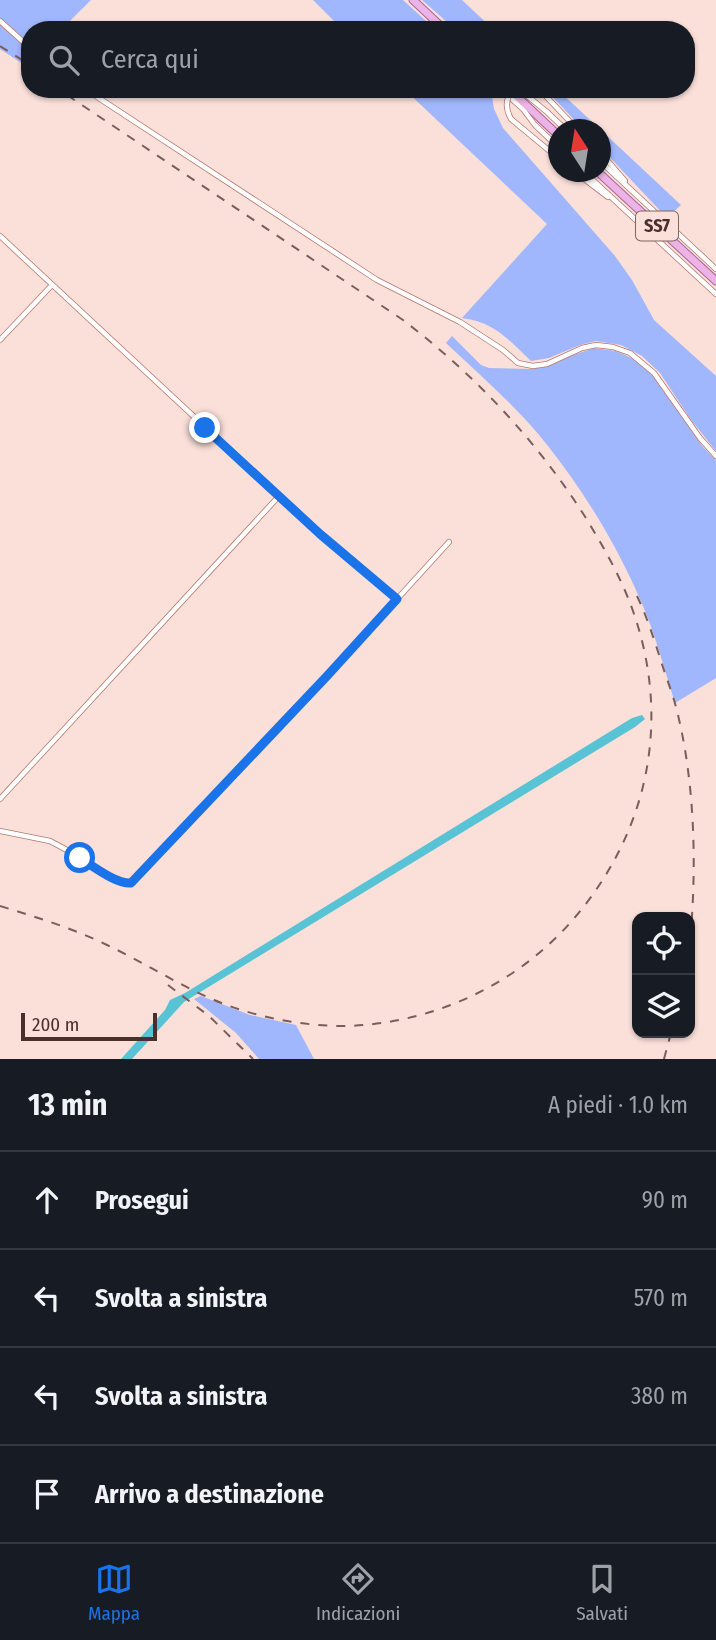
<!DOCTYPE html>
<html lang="it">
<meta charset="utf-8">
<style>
:root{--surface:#171b24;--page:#242831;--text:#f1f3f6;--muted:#9ea1a6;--line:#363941;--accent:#1a73e8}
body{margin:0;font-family:"Fira Sans Condensed",sans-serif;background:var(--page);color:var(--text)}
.controls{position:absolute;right:21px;bottom:21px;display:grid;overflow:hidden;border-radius:14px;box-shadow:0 2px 5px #0004}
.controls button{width:63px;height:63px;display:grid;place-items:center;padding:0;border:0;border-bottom:2px solid var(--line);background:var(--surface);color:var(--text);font:35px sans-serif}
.compass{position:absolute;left:548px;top:119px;width:63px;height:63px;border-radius:50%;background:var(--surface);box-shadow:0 2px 5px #0004;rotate:348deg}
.scale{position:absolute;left:21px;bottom:18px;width:136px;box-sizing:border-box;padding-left:7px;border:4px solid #4a302b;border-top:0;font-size:19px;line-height:24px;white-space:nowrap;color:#4a302b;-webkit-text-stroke:5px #fbdfd9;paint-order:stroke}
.stop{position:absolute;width:21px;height:21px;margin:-16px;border:5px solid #1a73e8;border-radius:50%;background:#fff}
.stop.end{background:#1a73e8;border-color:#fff;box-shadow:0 2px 7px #0008}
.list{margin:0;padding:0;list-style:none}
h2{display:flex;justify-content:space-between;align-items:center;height:91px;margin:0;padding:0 28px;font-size:30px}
h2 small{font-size:23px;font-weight:400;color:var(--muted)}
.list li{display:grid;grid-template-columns:46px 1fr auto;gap:21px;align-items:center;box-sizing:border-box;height:98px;padding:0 28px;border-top:2px solid var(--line)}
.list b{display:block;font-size:26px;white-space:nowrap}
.list em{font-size:23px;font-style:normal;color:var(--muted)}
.icon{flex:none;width:38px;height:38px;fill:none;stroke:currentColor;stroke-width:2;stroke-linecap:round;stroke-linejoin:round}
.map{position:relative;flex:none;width:716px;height:1059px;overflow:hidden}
.search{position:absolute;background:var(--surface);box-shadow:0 2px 5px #0004;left:21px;right:21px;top:21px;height:77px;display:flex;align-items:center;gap:18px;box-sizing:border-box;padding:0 24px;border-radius:28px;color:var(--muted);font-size:26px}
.sheet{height:483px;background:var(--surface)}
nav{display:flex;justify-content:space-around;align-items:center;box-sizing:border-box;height:98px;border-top:2px solid var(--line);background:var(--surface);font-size:19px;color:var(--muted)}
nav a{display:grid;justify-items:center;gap:4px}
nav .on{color:var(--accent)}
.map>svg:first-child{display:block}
.green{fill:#a1b7fd}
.water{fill:#59c3d6}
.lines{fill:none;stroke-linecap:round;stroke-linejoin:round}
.street-casing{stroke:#b5776c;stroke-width:6}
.primary-casing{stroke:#aa659a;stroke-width:9}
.street{stroke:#fff;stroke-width:4.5}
.primary{stroke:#ebb3e6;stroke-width:7}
.rail{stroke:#795e59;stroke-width:2;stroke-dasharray:9 9;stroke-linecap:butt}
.street-bridge-casing{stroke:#b5776c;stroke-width:6;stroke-linecap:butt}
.street-bridge{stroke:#fff;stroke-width:4.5}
.route{stroke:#1a73e8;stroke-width:9}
.labels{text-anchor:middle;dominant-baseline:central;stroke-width:7;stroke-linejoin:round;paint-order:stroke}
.shield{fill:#fbdfd9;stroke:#7f645f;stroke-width:2}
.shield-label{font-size:18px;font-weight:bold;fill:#4a302b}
</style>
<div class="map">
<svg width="716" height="1059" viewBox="0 0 716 1059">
<rect width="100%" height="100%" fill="#fbdfd9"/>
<g class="green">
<polygon points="0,0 91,0 61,30 30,30 30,62 26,66 0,49"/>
<polygon points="313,0 403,0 436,30 343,30"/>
<polygon points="422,0 462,0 494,30 456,30"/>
<path d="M404 89H491L494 109 503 128 615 256 632 280 654 320 716 376V451L691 420 660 373 642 356 621 345 596 341 580 345 549 358 531 361C509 340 494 322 462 318L547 224Z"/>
<polygon points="545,89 557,89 681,205 667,218 601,148 600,130 583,129"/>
<path d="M452 336 481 365 489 368 532 369 594 348 616 351 636 360 652 375 703 447 716 460V678L675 703C665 671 656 637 643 606 619 549 586 494 548 446 518 408 481 376 446 343Z"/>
<polygon points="201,996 250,1015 296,1025 314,1059 259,1059 236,1033 194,999"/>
</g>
<polygon class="water" points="642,715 645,719 635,727 184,1002 132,1059 121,1059 165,1010 170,1000 185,993 632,718"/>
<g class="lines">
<g class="street-casing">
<g id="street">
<polyline points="0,21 30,48"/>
<polyline points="85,89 377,280 460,322 503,350 518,363 533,366 547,364 582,348 596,345 613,347 630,353 654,373 700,438 716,456"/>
<polyline points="501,89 523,109 535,125 558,147"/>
<polyline points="519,89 547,112 566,130"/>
<polyline points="539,89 578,130"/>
<polyline points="600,152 625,181"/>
<polyline points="600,161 716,269"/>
<polyline points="575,172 608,197"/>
<polyline points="584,172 716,294"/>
<polyline points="0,236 320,534 397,599"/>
<polyline points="0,340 52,285"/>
<polyline points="0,799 279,496"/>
<polyline points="0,831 50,841 65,849 106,874 127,884 131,883 359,641 449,542"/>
</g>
</g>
<g class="primary-casing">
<g id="primary">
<polyline points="413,0 445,30"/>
<polyline points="509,89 558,135"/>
<polyline points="598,172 716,281"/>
</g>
</g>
<use href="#street" class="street"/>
<use href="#primary" class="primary"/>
<g class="rail">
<polyline points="0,46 30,65"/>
<path d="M637 596C647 617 654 639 661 661 666 677 672 692 676 707 695 780 697 867 690 941"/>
<path d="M0 906C36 917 72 928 107 945 143 962 177 984 214 1000 255 1017 300 1026 345 1026 430 1024 513 987 570 923 648 835 672 722 633 611 621 577 603 546 584 515 536 440 474 374 403 320L58 89"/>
<polyline points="168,985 209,1016 253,1059"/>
<polyline points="664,1059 671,1033"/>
</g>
<g class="street-bridge-casing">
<path id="street-bridge" d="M514 89C505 98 505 108 511 119L558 158"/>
</g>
<use href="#street-bridge" class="street-bridge"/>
</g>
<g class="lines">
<path class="route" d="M80 858C93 866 116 884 131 883L327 676 397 599 320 534 205 428"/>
</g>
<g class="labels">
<rect class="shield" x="636" y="211.5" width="42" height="29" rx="5"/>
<g class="shield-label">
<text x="657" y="226">SS7</text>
</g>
</g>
</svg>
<div class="controls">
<button><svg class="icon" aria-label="locate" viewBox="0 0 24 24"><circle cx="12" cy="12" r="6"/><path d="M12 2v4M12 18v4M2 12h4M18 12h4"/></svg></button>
<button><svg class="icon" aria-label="layers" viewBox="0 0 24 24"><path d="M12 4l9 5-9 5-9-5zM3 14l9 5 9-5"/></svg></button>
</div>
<svg class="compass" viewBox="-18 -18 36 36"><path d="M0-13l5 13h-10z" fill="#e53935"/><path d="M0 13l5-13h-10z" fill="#9ea1a6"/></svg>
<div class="scale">200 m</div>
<div class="stop" style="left:80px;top:858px"></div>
<div class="stop end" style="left:205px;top:428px"></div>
<div class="search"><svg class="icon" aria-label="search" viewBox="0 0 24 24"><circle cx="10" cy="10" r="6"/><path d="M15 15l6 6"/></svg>Cerca qui</div>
</div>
<section class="sheet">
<h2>13 min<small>A piedi · 1.0 km</small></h2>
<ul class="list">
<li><svg class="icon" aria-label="ahead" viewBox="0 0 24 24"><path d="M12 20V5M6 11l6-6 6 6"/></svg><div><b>Prosegui</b></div><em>90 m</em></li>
<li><svg class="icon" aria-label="left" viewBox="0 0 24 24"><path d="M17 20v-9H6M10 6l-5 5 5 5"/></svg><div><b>Svolta a sinistra</b></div><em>570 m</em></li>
<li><svg class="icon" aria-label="left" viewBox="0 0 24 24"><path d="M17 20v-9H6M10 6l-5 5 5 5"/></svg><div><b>Svolta a sinistra</b></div><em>380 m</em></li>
<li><svg class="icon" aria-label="arrive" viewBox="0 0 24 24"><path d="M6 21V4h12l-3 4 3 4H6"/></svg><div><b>Arrivo a destinazione</b></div></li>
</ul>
</section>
<nav>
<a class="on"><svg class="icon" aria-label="map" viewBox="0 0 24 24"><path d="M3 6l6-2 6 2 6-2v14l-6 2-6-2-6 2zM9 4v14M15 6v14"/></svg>Mappa</a>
<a><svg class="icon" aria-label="directions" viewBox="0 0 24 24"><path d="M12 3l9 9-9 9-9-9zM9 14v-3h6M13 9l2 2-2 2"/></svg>Indicazioni</a>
<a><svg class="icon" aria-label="saved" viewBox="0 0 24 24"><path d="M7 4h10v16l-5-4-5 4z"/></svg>Salvati</a>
</nav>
